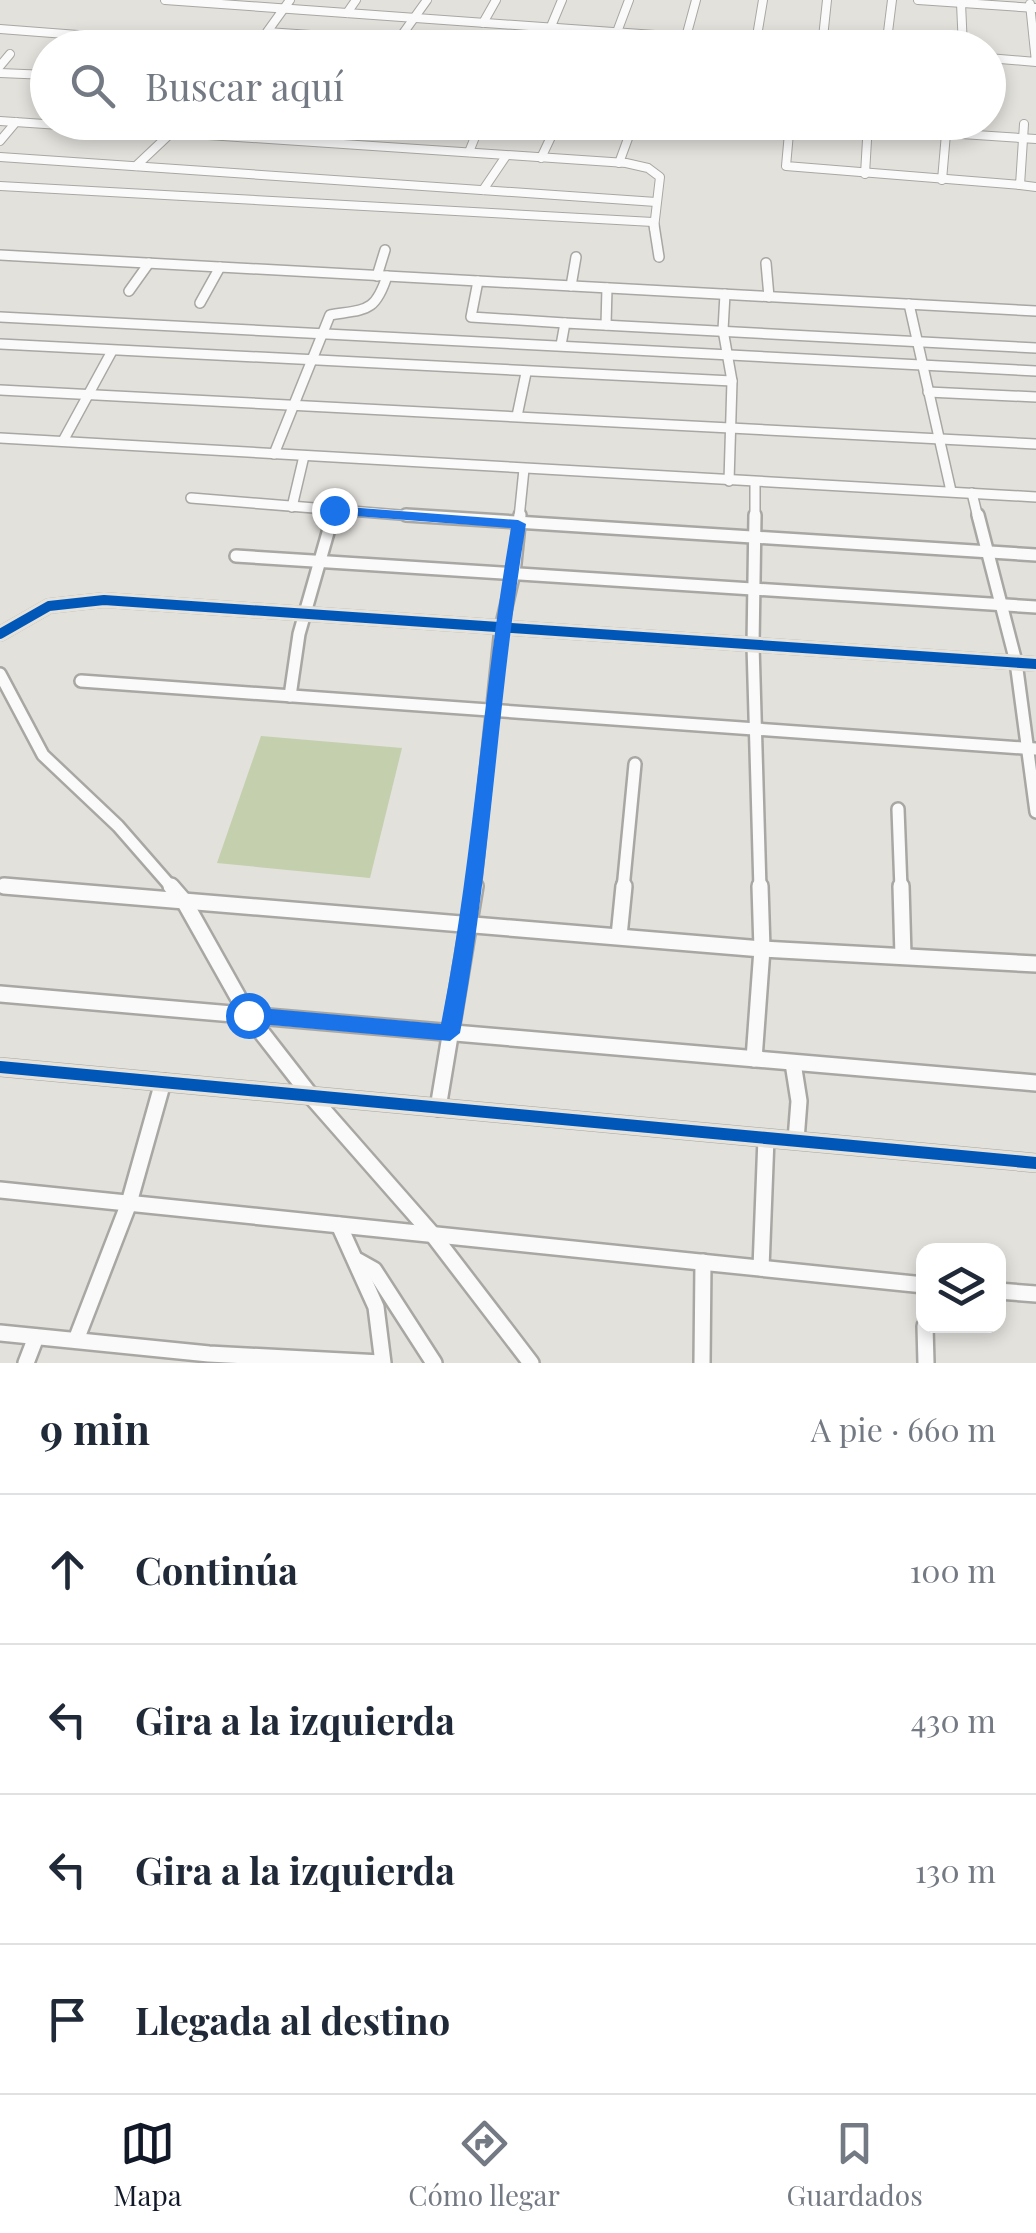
<!DOCTYPE html>
<html lang="es">
<meta charset="utf-8">
<style>
:root{--surface:#fff;--page:#f2f2f3;--text:#1f2937;--muted:#747a83;--line:#e0e1e3;--accent:#111827}
body{margin:0;font-family:"Playfair Display",serif;background:var(--page);color:var(--text)}
.controls{position:absolute;right:30px;bottom:30px;display:grid;overflow:hidden;border-radius:20px;box-shadow:0 5px 15px #0003}
.controls button{width:90px;height:90px;display:grid;place-items:center;padding:0;border:0;border-bottom:2px solid var(--line);background:var(--surface);color:var(--text);font:50px sans-serif}
.stop{position:absolute;width:30px;height:30px;margin:-22px;border:8px solid #1a73e8;border-radius:50%;background:#fff}
.stop.end{background:#1a73e8;border-color:#fff;box-shadow:0 2px 10px #0008}
.list{margin:0;padding:0;list-style:none}
h2{display:flex;justify-content:space-between;align-items:center;height:130px;margin:0;padding:0 40px;font-size:42px}
h2 small{font-size:32px;font-weight:400;color:var(--muted)}
.list li{display:grid;grid-template-columns:65px 1fr auto;gap:30px;align-items:center;box-sizing:border-box;height:150px;padding:0 40px;border-top:2px solid var(--line)}
.list b{display:block;font-size:38px;white-space:nowrap}
.list em{font-size:32px;font-style:normal;color:var(--muted)}
.icon{flex:none;width:55px;height:55px;fill:none;stroke:currentColor;stroke-width:2;stroke-linecap:round;stroke-linejoin:round}
.map{position:relative;flex:none;width:1036px;height:1363px;overflow:hidden}
.search{position:absolute;background:var(--surface);box-shadow:0 5px 15px #0003;left:30px;right:30px;top:30px;height:110px;display:flex;align-items:center;gap:25px;box-sizing:border-box;padding:0 35px;border-radius:55px;color:var(--muted);font-size:38px}
.sheet{height:730px;background:var(--surface)}
nav{display:flex;justify-content:space-around;align-items:center;box-sizing:border-box;height:140px;border-top:2px solid var(--line);background:var(--surface);font-size:28px;color:var(--muted)}
nav a{display:grid;justify-items:center;gap:5px}
nav .on{color:var(--accent)}
.map>svg:first-child{display:block}
.green{fill:#c3cfad}
.lines{fill:none;stroke-linecap:round;stroke-linejoin:round}
.minor-far3-casing{stroke:#a8a7a3;stroke-width:10}
.minor-far2-casing{stroke:#a8a7a3;stroke-width:12}
.minor-far1-casing{stroke:#a8a7a3;stroke-width:16}
.minor-casing{stroke:#a8a7a3;stroke-width:20}
.minor-far3{stroke:#fbfafa;stroke-width:8}
.minor-far2{stroke:#fbfafa;stroke-width:9}
.minor-far1{stroke:#fbfafa;stroke-width:11}
.minor{stroke:#fbfafa;stroke-width:15}
.cycleway-far1-casing{stroke:#e4e2da;stroke-width:16}
.cycleway-casing{stroke:#e4e2da;stroke-width:19}
.cycleway-far1{stroke:#0057b8;stroke-width:10}
.cycleway{stroke:#0057b8;stroke-width:12}
.route{fill:#1a73e8}
</style>
<div class="map">
<svg width="1036" height="1363" viewBox="0 0 1036 1363">
<rect width="100%" height="100%" fill="#e2e1dc"/>
<polygon class="green" points="261,736 402,748 370,878 217,863"/>
<g class="lines">
<g class="minor-far3-casing">
<g id="minor-far3">
<polyline points="165,0 836,48"/>
<polyline points="290,0 267,32 501,48"/>
<polyline points="918,0 1036,8"/>
<polyline points="961,3 963,48"/>
<polyline points="347,13 356,0"/>
<polyline points="483,23 496,0"/>
<polyline points="0,29 247,48"/>
<polyline points="617,32 629,0"/>
<polyline points="686,37 696,0"/>
<polyline points="399,39 427,0"/>
<polyline points="756,42 763,0"/>
<polyline points="822,47 827,0"/>
<polyline points="542,48 562,0"/>
<polyline points="886,48 892,0"/>
<polyline points="988,58 1036,62 1030,4"/>
<polyline points="0,66 10,54"/>
<polyline points="0,73 48,75"/>
<polyline points="0,121 626,163 648,168 660,177 654,228"/>
<polyline points="340,122 400,128"/>
<polyline points="780,122 1036,139"/>
<polyline points="790,122 786,166 1020,185 1024,124"/>
<polyline points="0,141 16,122"/>
<polyline points="469,152 481,122"/>
<polyline points="0,157 656,202"/>
<polyline points="541,158 558,122"/>
<polyline points="619,163 634,122"/>
<polyline points="136,166 172,132"/>
<polyline points="865,174 868,123"/>
<polyline points="942,180 947,122"/>
<polyline points="1020,185 1036,187"/>
<polyline points="0,186 653,222"/>
<polyline points="483,190 506,156"/>
</g>
</g>
<g class="minor-far2-casing">
<g id="minor-far2">
<polyline points="654,225 659,257"/>
<polyline points="0,255 478,281"/>
<polyline points="766,263 769,297"/>
<polyline points="377,276 385,250"/>
<polyline points="571,286 576,257"/>
<polyline points="129,291 149,263"/>
<polyline points="725,294 723,330 732,381 729,481"/>
<polyline points="200,303 220,267"/>
<polyline points="909,304 951,491"/>
<polyline points="0,317 1036,371"/>
<polyline points="565,323 471,317 478,281 1036,311"/>
<polyline points="606,325 607,288"/>
<polyline points="0,344 732,381"/>
<polyline points="561,345 565,323 1036,348"/>
<polyline points="0,390 1036,444"/>
<polyline points="928,392 1036,397"/>
<polyline points="517,416 526,373"/>
<polyline points="0,438 1036,497"/>
<polyline points="63,441 112,351"/>
<path d="M274 454 330 315C366 309 375 313 387 276"/>
<polyline points="972,493 978,518"/>
<polyline points="191,498 437,518"/>
<polyline points="292,507 304,456"/>
<polyline points="332,518 334,510"/>
<polyline points="519,518 524,469"/>
<polyline points="755,518 755,483"/>
</g>
</g>
<g class="minor-far1-casing">
<g id="minor-far1">
<polyline points="406,515 1036,555"/>
<polyline points="755,515 753,645 760,889"/>
<polyline points="978,515 1016,662 1036,812"/>
<polyline points="236,556 1036,607"/>
<polyline points="0,634 49,606 104,600 1036,664"/>
<polyline points="0,674 43,755 118,826 173,889"/>
<polyline points="81,681 1036,749"/>
<polyline points="290,696 299,634 333,515"/>
<polyline points="898,809 901,889"/>
<polyline points="0,886 34,889"/>
<polyline points="474,889 501,628 514,573 520,515"/>
<polyline points="623,889 635,764"/>
</g>
</g>
<g class="minor-casing">
<g id="minor">
<polyline points="4,886 762,949 1036,964"/>
<polyline points="171,886 184,901 248,1015 311,1096 433,1235 531,1363"/>
<polyline points="901,886 903,956"/>
<polyline points="619,936 624,886"/>
<polyline points="0,994 1036,1083"/>
<polyline points="754,1059 762,949 760,886"/>
<polyline points="793,1063 799,1101 796,1140"/>
<polyline points="0,1067 1036,1163"/>
<polyline points="438,1108 475,886"/>
<polyline points="0,1190 924,1285"/>
<polyline points="339,1225 376,1307 383,1363"/>
<polyline points="358,1261 374,1270 434,1363"/>
<polyline points="761,1268 766,1138"/>
<polyline points="998,1291 1036,1294"/>
<polyline points="925,1326 926,1363"/>
<polyline points="0,1333 209,1354 381,1363"/>
<polyline points="76,1340 129,1203 163,1082"/>
<polyline points="26,1363 36,1337"/>
<polyline points="702,1363 703,1262"/>
</g>
</g>
<use href="#minor-far3" class="minor-far3"/>
<use href="#minor-far2" class="minor-far2"/>
<use href="#minor-far1" class="minor-far1"/>
<use href="#minor" class="minor"/>
<g class="cycleway-far1-casing">
<polyline id="cycleway-far1" points="0,634 49,606 104,600 1036,664"/>
</g>
<g class="cycleway-casing">
<polyline id="cycleway" points="0,1067 1036,1163"/>
</g>
<use href="#cycleway-far1" class="cycleway-far1"/>
<use href="#cycleway" class="cycleway"/>
</g>
<path class="route" d="M334 506 518 520 526 524C498 693 491 864 460 1033L450 1041 248 1023 238 1015 248 1007 441 1024C474 860 482 693 511 528L329 514Z"/>
</svg>
<div class="controls">
<button><svg class="icon" aria-label="layers" viewBox="0 0 24 24"><path d="M12 4l9 5-9 5-9-5zM3 14l9 5 9-5"/></svg></button>
</div>
<div class="stop" style="left:248px;top:1015px"></div>
<div class="stop end" style="left:334px;top:510px"></div>
<div class="search"><svg class="icon" aria-label="search" viewBox="0 0 24 24"><circle cx="10" cy="10" r="6"/><path d="M15 15l6 6"/></svg>Buscar aquí</div>
</div>
<section class="sheet">
<h2>9 min<small>A pie · 660 m</small></h2>
<ul class="list">
<li><svg class="icon" aria-label="ahead" viewBox="0 0 24 24"><path d="M12 20V5M6 11l6-6 6 6"/></svg><div><b>Continúa</b></div><em>100 m</em></li>
<li><svg class="icon" aria-label="left" viewBox="0 0 24 24"><path d="M17 20v-9H6M10 6l-5 5 5 5"/></svg><div><b>Gira a la izquierda</b></div><em>430 m</em></li>
<li><svg class="icon" aria-label="left" viewBox="0 0 24 24"><path d="M17 20v-9H6M10 6l-5 5 5 5"/></svg><div><b>Gira a la izquierda</b></div><em>130 m</em></li>
<li><svg class="icon" aria-label="arrive" viewBox="0 0 24 24"><path d="M6 21V4h12l-3 4 3 4H6"/></svg><div><b>Llegada al destino</b></div></li>
</ul>
</section>
<nav>
<a class="on"><svg class="icon" aria-label="map" viewBox="0 0 24 24"><path d="M3 6l6-2 6 2 6-2v14l-6 2-6-2-6 2zM9 4v14M15 6v14"/></svg>Mapa</a>
<a><svg class="icon" aria-label="directions" viewBox="0 0 24 24"><path d="M12 3l9 9-9 9-9-9zM9 14v-3h6M13 9l2 2-2 2"/></svg>Cómo llegar</a>
<a><svg class="icon" aria-label="saved" viewBox="0 0 24 24"><path d="M7 4h10v16l-5-4-5 4z"/></svg>Guardados</a>
</nav>
